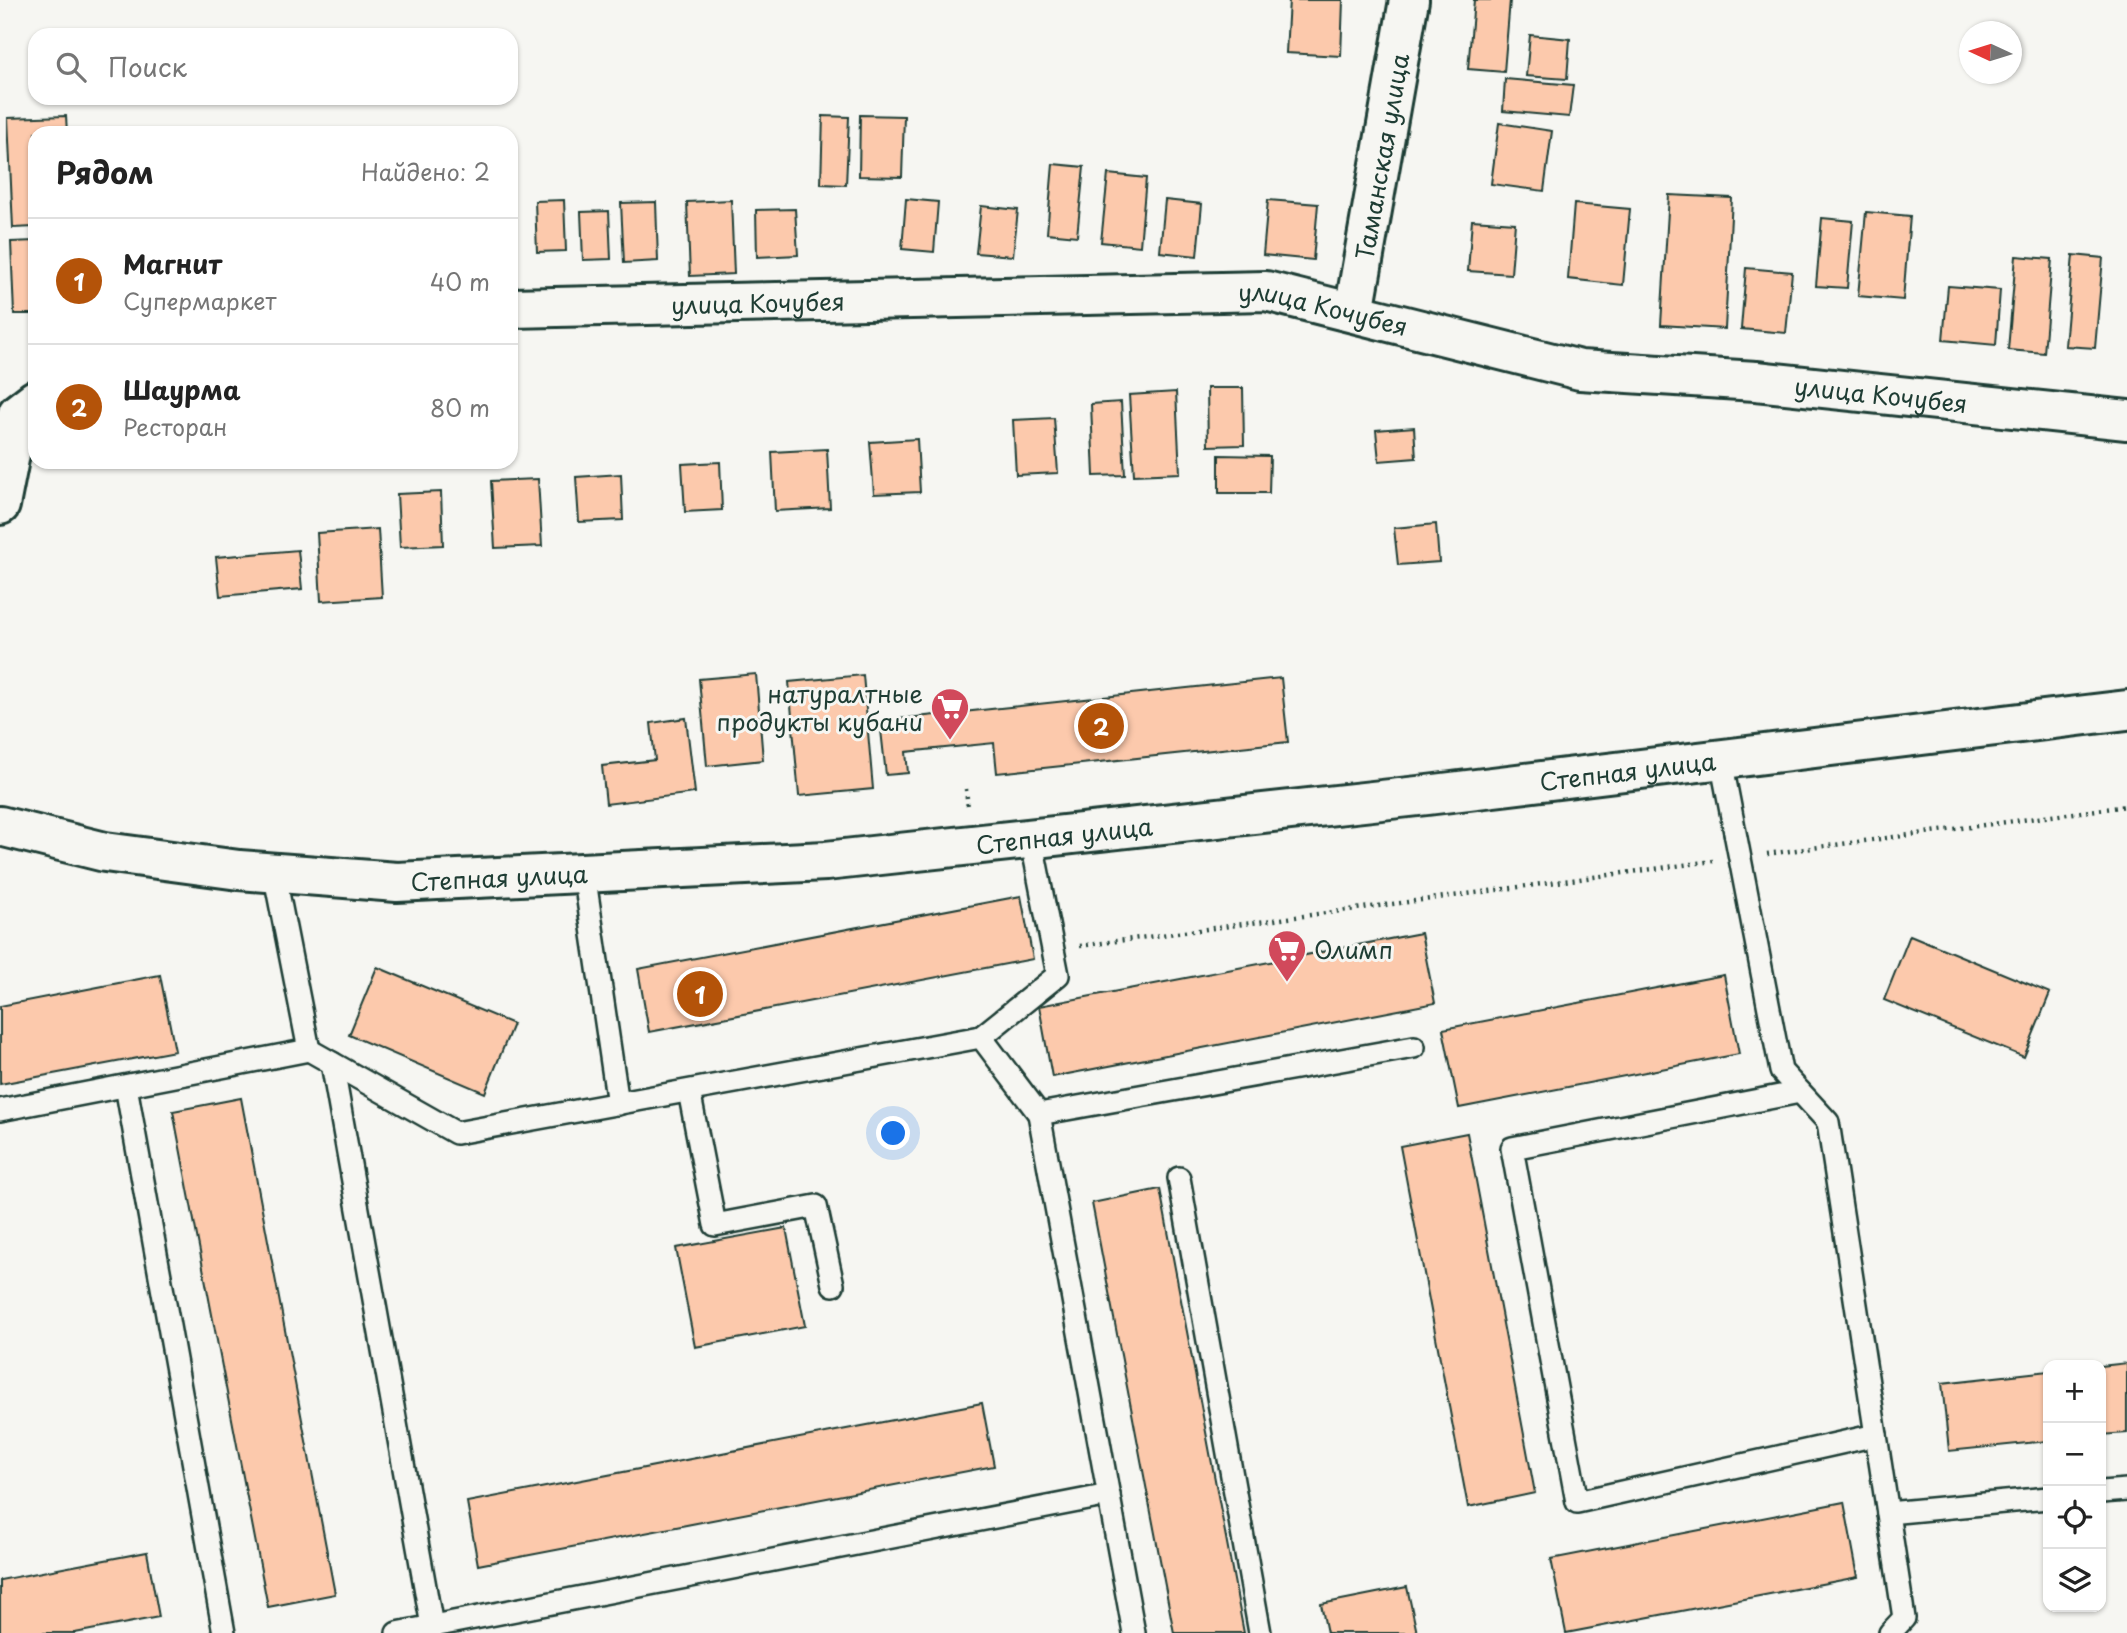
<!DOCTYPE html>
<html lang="ru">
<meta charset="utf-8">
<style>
:root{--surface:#fff;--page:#f6f6f6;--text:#222;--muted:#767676;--line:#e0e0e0;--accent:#b45309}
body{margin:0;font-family:"Playpen Sans",sans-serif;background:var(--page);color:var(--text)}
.controls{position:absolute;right:21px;bottom:21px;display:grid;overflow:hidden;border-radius:14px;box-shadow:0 2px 5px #0004}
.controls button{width:63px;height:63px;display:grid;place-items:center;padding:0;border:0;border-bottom:2px solid var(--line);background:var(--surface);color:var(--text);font:35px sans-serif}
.compass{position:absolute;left:1959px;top:21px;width:63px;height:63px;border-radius:50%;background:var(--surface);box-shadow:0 2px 5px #0004;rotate:274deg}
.you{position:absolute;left:894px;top:1134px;width:24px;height:24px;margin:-18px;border:5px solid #fff;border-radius:50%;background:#1a73e8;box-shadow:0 0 0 10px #1a73e833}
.badge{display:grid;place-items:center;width:46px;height:46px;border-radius:50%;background:var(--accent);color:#fff;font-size:23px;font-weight:700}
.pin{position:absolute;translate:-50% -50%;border:4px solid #fff;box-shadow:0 2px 7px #0006}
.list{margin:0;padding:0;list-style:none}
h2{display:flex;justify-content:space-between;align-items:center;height:91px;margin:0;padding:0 28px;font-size:30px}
h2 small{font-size:23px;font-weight:400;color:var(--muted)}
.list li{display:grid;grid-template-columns:46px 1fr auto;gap:21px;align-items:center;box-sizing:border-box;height:126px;padding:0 28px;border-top:2px solid var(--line)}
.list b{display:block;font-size:26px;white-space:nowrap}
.list p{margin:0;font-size:23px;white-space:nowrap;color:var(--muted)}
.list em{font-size:23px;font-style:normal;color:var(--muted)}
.icon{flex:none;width:38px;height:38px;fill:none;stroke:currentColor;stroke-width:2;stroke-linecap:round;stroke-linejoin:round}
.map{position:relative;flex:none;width:2127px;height:1633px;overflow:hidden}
.search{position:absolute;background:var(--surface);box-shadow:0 2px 5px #0004;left:28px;top:28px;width:490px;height:77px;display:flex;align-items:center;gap:18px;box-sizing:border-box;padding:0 24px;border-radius:21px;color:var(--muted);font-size:26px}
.panel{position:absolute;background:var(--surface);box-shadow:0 2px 5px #0004;left:28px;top:126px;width:490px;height:343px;border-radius:21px}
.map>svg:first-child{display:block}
.building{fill:#fcc9ac;stroke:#1f3d34;stroke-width:2}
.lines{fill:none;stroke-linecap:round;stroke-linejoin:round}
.service-casing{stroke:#1f3d34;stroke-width:26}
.minor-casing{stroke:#1f3d34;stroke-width:44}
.secondary-casing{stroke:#1f3d34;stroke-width:44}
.path{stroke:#1f3d34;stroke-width:4.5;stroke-dasharray:2 5;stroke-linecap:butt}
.service{stroke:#f6f6f2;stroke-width:21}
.minor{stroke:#f6f6f2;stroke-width:38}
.secondary{stroke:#f6f6f2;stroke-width:38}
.labels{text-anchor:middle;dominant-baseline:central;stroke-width:6;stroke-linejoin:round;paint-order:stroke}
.street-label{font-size:24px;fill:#1f3d34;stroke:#f6f6f2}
.poi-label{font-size:24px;fill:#1f3d34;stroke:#f6f6f2;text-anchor:end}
</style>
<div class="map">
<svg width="2127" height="1633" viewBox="0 0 2127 1633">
<rect width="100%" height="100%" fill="#f6f6f2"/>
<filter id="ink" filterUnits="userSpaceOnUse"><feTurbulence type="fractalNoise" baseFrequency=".0143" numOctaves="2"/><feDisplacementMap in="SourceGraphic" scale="14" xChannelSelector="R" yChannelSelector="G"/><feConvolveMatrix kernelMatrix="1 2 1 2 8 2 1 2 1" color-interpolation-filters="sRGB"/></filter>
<g filter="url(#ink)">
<g class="building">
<polygon points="1289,0 1343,0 1341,56 1286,53"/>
<polygon points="1474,0 1510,0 1504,72 1468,69"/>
<polygon points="1530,35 1570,39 1567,79 1526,76"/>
<polygon points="1505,79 1573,85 1569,117 1503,111"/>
<polygon points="860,115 904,116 902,177 859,176"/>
<polygon points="66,116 67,133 35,133 35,227 13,228 8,118"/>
<polygon points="823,116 849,117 846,185 821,184"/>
<polygon points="1499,123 1552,131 1544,191 1491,184"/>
<polygon points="1053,164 1084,167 1077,236 1047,233"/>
<polygon points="1108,174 1146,178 1140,246 1101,242"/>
<polygon points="1669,195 1732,198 1725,329 1661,325"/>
<polygon points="906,199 938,202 934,252 902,249"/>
<polygon points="564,200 566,251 537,252 535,201"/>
<polygon points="731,200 734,274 690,276 687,202"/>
<polygon points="1165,200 1202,204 1197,256 1160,252"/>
<polygon points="1268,200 1318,204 1313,260 1263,255"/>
<polygon points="656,202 658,261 624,263 621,203"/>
<polygon points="1574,204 1630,209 1623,285 1568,279"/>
<polygon points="981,206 1018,210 1013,256 976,253"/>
<polygon points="795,209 798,255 757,257 756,210"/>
<polygon points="609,211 611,259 583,260 581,212"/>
<polygon points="1866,212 1910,216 1903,300 1858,296"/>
<polygon points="1822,218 1853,221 1847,288 1816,286"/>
<polygon points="1472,220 1515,223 1511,274 1468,271"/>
<polygon points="35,241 35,314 14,314 11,242"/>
<polygon points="2073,255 2103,258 2095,348 2065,346"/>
<polygon points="2016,256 2052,259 2044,353 2008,350"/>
<polygon points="1746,268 1792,272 1786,333 1741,329"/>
<polygon points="1948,286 2000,290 1996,345 1943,340"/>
<polygon points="1207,388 1243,388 1244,445 1208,446"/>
<polygon points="1176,392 1180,473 1134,475 1129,395"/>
<polygon points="1121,402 1125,475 1094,476 1091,404"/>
<polygon points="1054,418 1058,473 1016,475 1013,420"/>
<polygon points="1414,427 1416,458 1379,461 1376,430"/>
<polygon points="917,439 920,492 874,494 870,442"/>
<polygon points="827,449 830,508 775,511 772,452"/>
<polygon points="1219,455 1270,456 1269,493 1219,493"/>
<polygon points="720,462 722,510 685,512 682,464"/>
<polygon points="621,474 623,520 579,522 576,477"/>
<polygon points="538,479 542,546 495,548 491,481"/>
<polygon points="441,492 443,545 400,547 397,494"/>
<polygon points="1436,524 1439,562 1398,565 1394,528"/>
<polygon points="378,529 382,597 321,601 317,533"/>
<polygon points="298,550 302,589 220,596 216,557"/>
<polygon points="756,674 763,760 707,766 699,679"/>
<polygon points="863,675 873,789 799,796 789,682"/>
<polygon points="1281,678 1288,742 997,773 994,743 906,752 908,773 886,775 880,721"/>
<polygon points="686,718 695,793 606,804 602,766 655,760 651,723"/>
<polygon points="1021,896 1033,959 649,1032 638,969"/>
<polygon points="1421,933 1435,1003 1052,1077 1039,1006"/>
<polygon points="1910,935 2050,993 2024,1057 1884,1000"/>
<polygon points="377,967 513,1024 485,1093 349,1035"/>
<polygon points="160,975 175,1051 0,1084 0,1006"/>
<polygon points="1724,975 1739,1054 1459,1108 1443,1029"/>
<polygon points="241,1098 335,1594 268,1607 173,1111"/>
<polygon points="1467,1133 1535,1493 1468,1507 1400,1146"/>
<polygon points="1160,1189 1244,1633 1174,1633 1092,1203"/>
<polygon points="786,1228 805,1326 695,1347 676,1248"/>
<polygon points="2127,1363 2127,1433 2101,1435 2101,1366"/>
<polygon points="2048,1371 2048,1441 1949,1451 1942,1383"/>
<polygon points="982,1403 994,1466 478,1565 467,1502"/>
<polygon points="1844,1502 1858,1577 1566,1633 1551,1559"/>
<polygon points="147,1552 159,1617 75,1633 0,1633 0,1580"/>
<polygon points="1407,1587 1417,1633 1327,1633 1321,1604"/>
</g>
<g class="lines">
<g class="service-casing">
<g id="service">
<polyline points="1721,760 1781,1071 1828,1122 1904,1618 1890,1633"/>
<polyline points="584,873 618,1104"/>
<polyline points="981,1037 1058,975 1031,838"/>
<polyline points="309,1050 456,1133 981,1037 1039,1114 1414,1047"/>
<polyline points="332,1063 432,1626"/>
<polyline points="126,1086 224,1633"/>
<polyline points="689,1091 715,1225 816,1206 833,1285"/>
<polyline points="1800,1092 1512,1148 1577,1502 1876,1435"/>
<polyline points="0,1110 309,1050 274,872"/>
<polyline points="1039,1114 1134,1633"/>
<polyline points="1179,1178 1260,1633"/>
<polyline points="2101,1492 2127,1490"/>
<polyline points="1888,1513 2048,1498"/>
<polyline points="397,1633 1109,1495"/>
</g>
</g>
<g class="minor-casing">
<g id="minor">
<path id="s1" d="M511 308 1266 291 1580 370 1756 381 2127 420"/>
<path id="s2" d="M1354 312 1409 0"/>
<polyline points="0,505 18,413 35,400"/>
</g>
</g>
<g class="secondary-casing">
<g id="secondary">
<path id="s3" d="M0 826 105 852 239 870 397 882 826 861 1427 795 2127 710"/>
</g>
</g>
<g class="path">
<polyline points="966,789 968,808"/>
<polyline points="1767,854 2127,806"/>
<polyline points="1080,946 1713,861"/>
</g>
<use href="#service" class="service"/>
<use href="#minor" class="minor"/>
<use href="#secondary" class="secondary"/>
</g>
</g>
<defs>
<g id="supermarket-pin" transform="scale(2.0125)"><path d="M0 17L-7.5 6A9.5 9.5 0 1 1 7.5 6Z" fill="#d1495b" stroke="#f6f6f2"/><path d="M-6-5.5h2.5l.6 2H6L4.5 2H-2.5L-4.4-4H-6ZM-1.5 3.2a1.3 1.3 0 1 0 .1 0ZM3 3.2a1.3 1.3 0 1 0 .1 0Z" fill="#fff"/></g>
</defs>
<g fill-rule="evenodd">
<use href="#supermarket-pin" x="950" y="707"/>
<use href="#supermarket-pin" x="1287" y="949"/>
</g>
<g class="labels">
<g class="street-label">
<text stroke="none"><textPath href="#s2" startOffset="158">Таманская улица</textPath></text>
<text stroke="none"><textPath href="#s1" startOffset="247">улица Кочубея</textPath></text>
<text stroke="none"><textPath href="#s1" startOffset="814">улица Кочубея</textPath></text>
<text stroke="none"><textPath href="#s1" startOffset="1381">улица Кочубея</textPath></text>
<text stroke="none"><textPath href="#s3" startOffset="1638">Степная улица</textPath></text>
<text stroke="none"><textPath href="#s3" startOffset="1071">Степная улица</textPath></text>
<text stroke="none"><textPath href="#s3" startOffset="504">Степная улица</textPath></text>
</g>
<g class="poi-label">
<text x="923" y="693">натуралтные<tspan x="923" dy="28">продукты кубани</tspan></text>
<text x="1314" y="949" text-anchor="start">Олимп</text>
</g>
</g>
</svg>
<div class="controls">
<button>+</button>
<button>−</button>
<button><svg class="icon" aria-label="locate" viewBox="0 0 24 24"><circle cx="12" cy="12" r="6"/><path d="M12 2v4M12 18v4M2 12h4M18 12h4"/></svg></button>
<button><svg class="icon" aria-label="layers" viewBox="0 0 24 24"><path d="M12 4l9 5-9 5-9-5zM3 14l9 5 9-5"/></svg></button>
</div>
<svg class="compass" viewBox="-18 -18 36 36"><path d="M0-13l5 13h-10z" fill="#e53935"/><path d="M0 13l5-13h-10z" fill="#767676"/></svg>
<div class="you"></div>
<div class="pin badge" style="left:700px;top:994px">1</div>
<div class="pin badge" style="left:1101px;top:726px">2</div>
<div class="search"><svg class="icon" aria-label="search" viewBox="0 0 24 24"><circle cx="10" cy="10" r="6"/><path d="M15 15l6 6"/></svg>Поиск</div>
<section class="panel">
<h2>Рядом<small>Найдено: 2</small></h2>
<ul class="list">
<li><span class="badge">1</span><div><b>Магнит</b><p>Супермаркет</p></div><em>40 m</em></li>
<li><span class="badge">2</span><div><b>Шаурма</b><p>Ресторан</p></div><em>80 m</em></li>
</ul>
</section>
</div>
